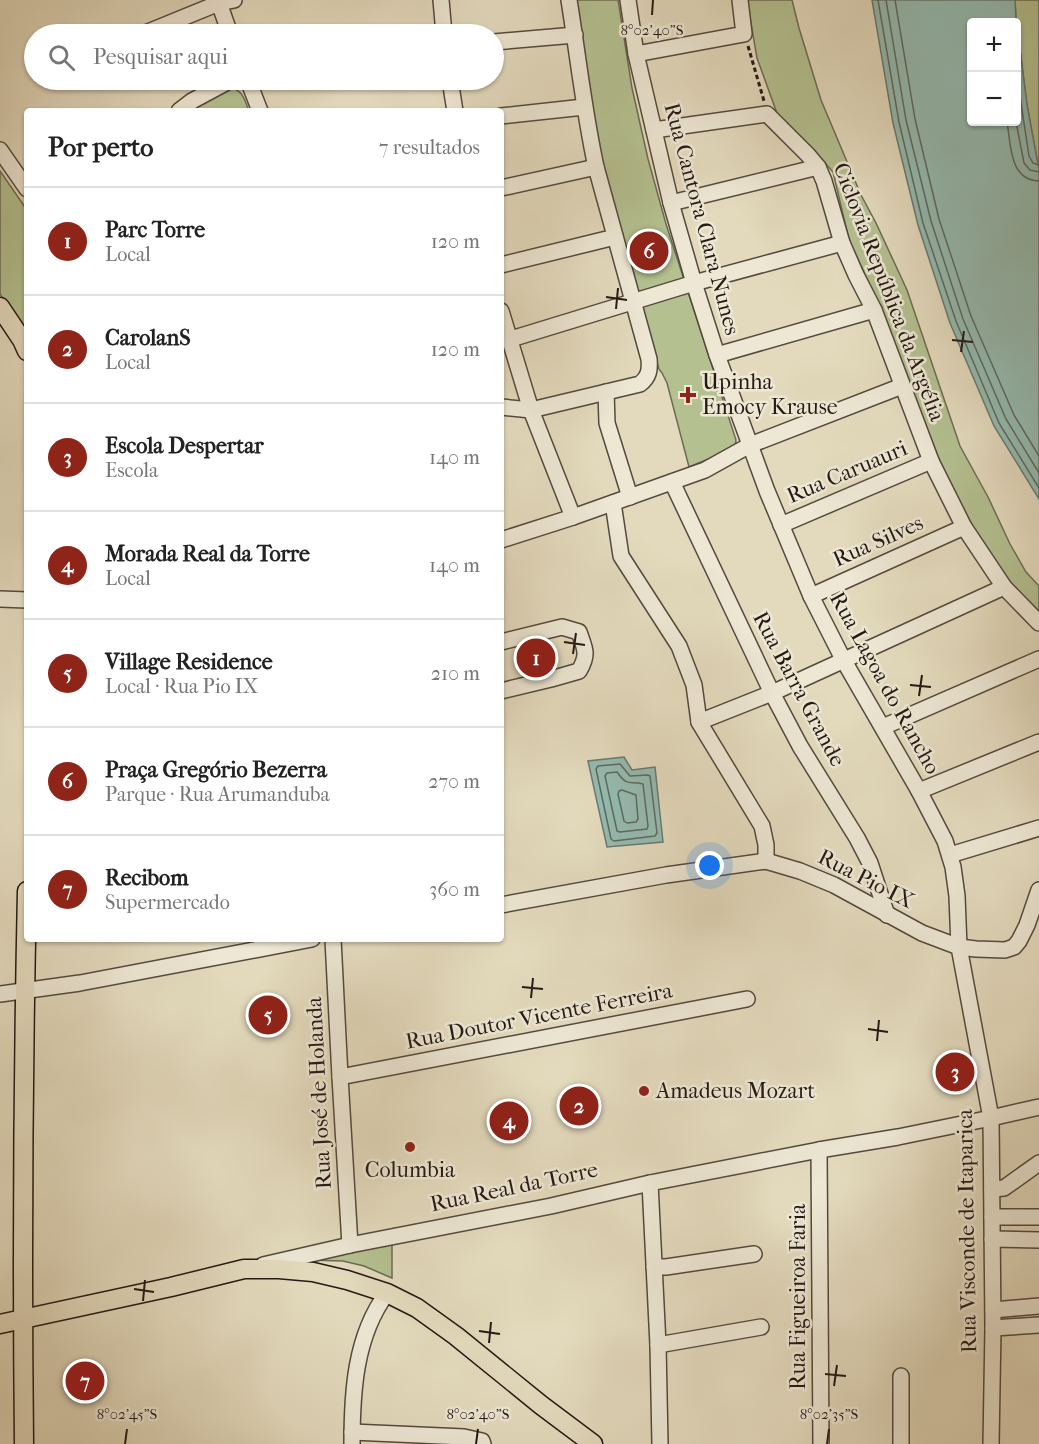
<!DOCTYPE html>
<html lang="pt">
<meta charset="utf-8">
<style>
:root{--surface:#fff;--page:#f2f2f2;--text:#222;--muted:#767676;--line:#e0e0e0;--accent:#8f2418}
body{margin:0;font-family:"IM FELL French Canon",serif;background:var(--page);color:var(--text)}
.controls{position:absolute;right:18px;top:18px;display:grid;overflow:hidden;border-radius:6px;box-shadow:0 2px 4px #0004}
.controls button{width:54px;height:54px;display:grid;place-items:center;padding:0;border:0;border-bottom:2px solid var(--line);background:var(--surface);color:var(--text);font:30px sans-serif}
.you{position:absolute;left:710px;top:866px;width:21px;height:21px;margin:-15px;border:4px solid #fff;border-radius:50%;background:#1a73e8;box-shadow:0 0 0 9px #1a73e833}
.badge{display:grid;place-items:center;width:39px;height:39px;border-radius:50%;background:var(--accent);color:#fff;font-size:20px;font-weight:700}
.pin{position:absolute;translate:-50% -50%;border:3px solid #fff;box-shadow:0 2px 6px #0006}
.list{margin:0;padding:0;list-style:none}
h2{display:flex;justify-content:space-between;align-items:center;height:78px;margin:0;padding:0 24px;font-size:26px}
h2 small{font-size:20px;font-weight:400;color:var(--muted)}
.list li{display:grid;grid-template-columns:39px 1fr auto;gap:18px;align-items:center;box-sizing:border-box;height:108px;padding:0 24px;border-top:2px solid var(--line)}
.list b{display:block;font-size:22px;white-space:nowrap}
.list p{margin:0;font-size:20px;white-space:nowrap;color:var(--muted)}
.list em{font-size:20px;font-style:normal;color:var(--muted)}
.icon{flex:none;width:33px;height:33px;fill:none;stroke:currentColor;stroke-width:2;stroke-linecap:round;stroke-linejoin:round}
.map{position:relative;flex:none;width:1039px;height:1444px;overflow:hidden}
.search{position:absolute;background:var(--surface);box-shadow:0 2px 4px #0004;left:24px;top:24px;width:480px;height:66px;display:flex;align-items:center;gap:15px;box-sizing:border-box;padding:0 21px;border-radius:33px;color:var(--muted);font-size:22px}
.panel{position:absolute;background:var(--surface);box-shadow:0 2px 4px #0004;left:24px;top:108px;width:480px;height:834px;border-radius:6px}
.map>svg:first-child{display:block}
.green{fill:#b4c090;stroke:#6c6c52;stroke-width:1.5}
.water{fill:#95bbb1;stroke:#687a72;stroke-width:1.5}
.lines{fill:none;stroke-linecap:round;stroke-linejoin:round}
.shore{stroke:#5c6a62;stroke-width:1.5}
.minor-casing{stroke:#54493e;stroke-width:18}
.major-casing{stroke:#241914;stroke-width:21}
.path{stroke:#241914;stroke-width:3;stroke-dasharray:4.5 3;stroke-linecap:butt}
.minor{stroke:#ede7d4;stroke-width:15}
.major{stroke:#e3dabd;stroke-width:18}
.ticks{fill:none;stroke:#241914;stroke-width:2}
.poi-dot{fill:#8f2418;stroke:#ede7d4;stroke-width:2}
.labels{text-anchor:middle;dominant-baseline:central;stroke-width:5;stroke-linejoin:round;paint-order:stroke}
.street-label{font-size:22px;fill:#241914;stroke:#ede7d4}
.poi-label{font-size:22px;fill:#241914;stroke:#ede7d4;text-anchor:start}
.ticks-label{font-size:15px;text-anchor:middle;fill:#241914;stroke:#ede7d4;stroke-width:5;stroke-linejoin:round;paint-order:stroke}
</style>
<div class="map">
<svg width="1039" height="1444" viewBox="0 0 1039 1444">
<rect width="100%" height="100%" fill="#e3dabd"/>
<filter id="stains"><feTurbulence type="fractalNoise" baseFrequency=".00333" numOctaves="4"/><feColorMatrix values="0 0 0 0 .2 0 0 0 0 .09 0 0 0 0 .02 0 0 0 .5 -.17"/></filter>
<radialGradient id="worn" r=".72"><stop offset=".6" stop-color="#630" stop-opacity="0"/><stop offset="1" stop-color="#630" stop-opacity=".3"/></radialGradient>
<g class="green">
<polygon points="572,0 618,0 632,88 648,159 666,224 736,440 735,446 730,450 689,467 667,383 662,373 659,369 603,177"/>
<polygon points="747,0 792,0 799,28 821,100 861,195 876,223 907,290 960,446 988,497 1010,544 1026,572 1039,586 1039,613 982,552 960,513 879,305 849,240 833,172 826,164 793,134 778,116 757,58"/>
<polygon points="1015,0 1039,0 1039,170 1027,105 1016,18"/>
<path d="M231 88C243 90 245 101 249 111H188Z"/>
<polygon points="0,171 27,210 27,333 0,294"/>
<polygon points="392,1242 392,1278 364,1266 343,1261 305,1260"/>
</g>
<g class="water">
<polygon points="872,0 1015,0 1016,22 972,22 972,122 1016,122 1017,25 1027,105 1039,170 1039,499 994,426 950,323 918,225 893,123"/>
<polygon points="624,757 632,770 655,767 663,842 607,847 588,761"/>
</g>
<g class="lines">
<g class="shore">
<polyline points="878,0 899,122 923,223 956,321 999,423 1039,488"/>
<polyline points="886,0 906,120 931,221 963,319 1006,419 1039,473"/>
<polyline points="895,0 915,119 939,219 971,316 1014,415 1039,456"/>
<polyline points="1016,70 1029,156 1033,163 1039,165"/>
<path d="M1007 122C1011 144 1009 180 1039 181"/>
<polyline points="1016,122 1024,163 1030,170 1039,172"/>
<polygon points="620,764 630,776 648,775 650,776 657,833 655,836 614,841 611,839 596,769 598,766"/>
<path d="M617 772C628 788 630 780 643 784L648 826 647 829 620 832 617 831 605 776 607 773Z"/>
<polygon points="622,790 636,795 638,819 636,822 627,823 624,821 618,794 619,791"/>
</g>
<g class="minor-casing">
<g id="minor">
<polyline points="218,0 230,34"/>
<polyline points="441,0 444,34"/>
<polyline points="628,0 636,54 671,203 694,283 717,355 767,491 811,596 844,661 919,791 945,841 953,867 957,896 959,947 991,1118 993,1328 991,1444"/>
<polyline points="143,34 219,3 234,0"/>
<polyline points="494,42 575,35"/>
<polyline points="636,54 744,34 740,0"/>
<polyline points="248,80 260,111"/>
<polyline points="450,80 455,111"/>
<polyline points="179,111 192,101 231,80"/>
<polyline points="501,116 584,107"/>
<polyline points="654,130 767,114 808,155 818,167 824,181 842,243 856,275 874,310 931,461 964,527 1004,587 1039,623"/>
<polyline points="0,150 27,189"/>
<polyline points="501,188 596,167"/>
<polyline points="671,203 818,167"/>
<polyline points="501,265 615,237"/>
<polyline points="501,311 531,410 573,517"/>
<polyline points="511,339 694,283 842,243"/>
<polyline points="717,355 874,310"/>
<polyline points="606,392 607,423 630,497"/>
<path d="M501 407 531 410 640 384C649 377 650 370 649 359L596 167C584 112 578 56 569 0"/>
<polyline points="672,482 772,693 800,746 857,838 870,863 887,915"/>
<polyline points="613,503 621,556 679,646 694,685 699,722 762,826 766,845 766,861"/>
<polyline points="781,525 931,461"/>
<polyline points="501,540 573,517 705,470 750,445 902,386"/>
<polyline points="811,596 964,527"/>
<polyline points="0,599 27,600"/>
<path d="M501 642 562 627 579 632C585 649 589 654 579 671L551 679 501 691"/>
<polyline points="699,722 772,693 1004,587"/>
<polyline points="883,727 1039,659"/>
<polyline points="919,791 1039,742"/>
<polyline points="950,855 1039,828"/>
<polyline points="501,905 666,875 766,861 800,871 834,885 922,933 959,947 976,949 1005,950 1014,947 1019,941 1027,925 1039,890"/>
<polyline points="333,939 340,1077 350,1245"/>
<polyline points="0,994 80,983 312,939"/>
<polyline points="340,1077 747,999"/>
<polyline points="819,1150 821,1444"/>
<polyline points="650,1183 658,1345 660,1444"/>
<polyline points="992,1189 1004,1188 1039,1163"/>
<polyline points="992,1217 1039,1217"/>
<polyline points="992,1239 1039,1240"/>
<polyline points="263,1265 350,1245 551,1206 650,1183 819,1150 898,1137 991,1118 1039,1107"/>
<polyline points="654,1267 666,1267 754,1254"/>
<polyline points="993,1310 1039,1306"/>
<polyline points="993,1328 1039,1325"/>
<polyline points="658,1345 761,1327"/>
<polyline points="901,1376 901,1444"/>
<polyline points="352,1432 464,1437 482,1441 483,1444"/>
<path d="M352 1444C352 1392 355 1336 387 1293"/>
</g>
</g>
<g class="major-casing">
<g id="major">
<polyline points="0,307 22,340 27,351"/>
<polyline points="0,1324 171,1287 244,1269 279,1269 313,1272 347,1280 387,1293 417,1308 456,1336 541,1405 593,1444"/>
<path d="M24 1444C22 1260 23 1075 27 891"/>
</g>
</g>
<polyline class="path" points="748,46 764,101"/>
<use href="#minor" class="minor"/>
<use href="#major" class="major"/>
</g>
<path class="ticks" d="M652 15 653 0M606 297 627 300M616 309 618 288M952 340 973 342M961 352 964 331M564 642 585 645M573 654 576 633M910 685 931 687M919 696 922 675M522 987 543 989M531 998 533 978M868 1029 888 1032M877 1041 879 1020M134 1289 154 1292M143 1301 145 1280M479 1331 500 1334M489 1343 491 1322M825 1374 846 1376M834 1386 837 1365M125 1444 127 1429M476 1444 478 1429M827 1444 829 1429"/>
<g class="poi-dot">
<path d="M685 386h6v6h6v6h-6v6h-6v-6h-6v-6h6z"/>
<circle cx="644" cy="1091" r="6"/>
<circle cx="410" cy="1147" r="6"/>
</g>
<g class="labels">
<g class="street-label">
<text transform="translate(702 219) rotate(75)">Rua Cantora Clara Nunes</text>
<text transform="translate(889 292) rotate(69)">Ciclovia República da Argélia</text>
<text transform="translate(847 472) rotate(-23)">Rua Caruauri</text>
<text transform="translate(878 541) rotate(-24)">Rua Silves</text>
<text transform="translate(885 683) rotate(61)">Rua Lagoa do Rancho</text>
<text transform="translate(799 689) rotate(62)">Rua Barra Grande</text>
<text transform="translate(866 879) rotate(27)">Rua Pio IX</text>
<text transform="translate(539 1016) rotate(-11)">Rua Doutor Vicente Ferreira</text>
<text transform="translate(319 1093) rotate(-93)">Rua José de Holanda</text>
<text transform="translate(514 1187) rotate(-12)">Rua Real da Torre</text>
<text transform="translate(967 1231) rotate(-91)">Rua Visconde de Itaparica</text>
<text transform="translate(798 1297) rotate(-90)">Rua Figueiroa Faria</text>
</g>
<g class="poi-label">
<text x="702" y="382">Upinha<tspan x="702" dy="25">Emocy Krause</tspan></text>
<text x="656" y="1091">Amadeus Mozart</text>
<text x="410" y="1170" text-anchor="middle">Columbia</text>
</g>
</g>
<g class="ticks-label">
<text x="652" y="35">8°02'40"S</text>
<text x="127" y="1419">8°02'45"S</text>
<text x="478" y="1419">8°02'40"S</text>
<text x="829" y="1419">8°02'35"S</text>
</g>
<rect width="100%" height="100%" filter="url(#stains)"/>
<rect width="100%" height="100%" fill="url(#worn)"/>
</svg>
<div class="controls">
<button>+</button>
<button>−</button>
</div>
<div class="you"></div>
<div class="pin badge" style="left:536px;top:658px">1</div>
<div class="pin badge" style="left:579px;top:1106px">2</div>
<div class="pin badge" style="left:955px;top:1072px">3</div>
<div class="pin badge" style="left:509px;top:1121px">4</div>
<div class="pin badge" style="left:268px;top:1015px">5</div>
<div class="pin badge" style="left:649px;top:251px">6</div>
<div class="pin badge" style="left:85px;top:1381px">7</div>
<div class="search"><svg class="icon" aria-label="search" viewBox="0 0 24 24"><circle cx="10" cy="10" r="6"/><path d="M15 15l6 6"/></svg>Pesquisar aqui</div>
<section class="panel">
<h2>Por perto<small>7 resultados</small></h2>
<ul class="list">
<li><span class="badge">1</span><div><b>Parc Torre</b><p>Local</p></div><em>120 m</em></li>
<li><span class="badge">2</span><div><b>CarolanS</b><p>Local</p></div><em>120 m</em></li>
<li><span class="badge">3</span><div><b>Escola Despertar</b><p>Escola</p></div><em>140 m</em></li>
<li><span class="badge">4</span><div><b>Morada Real da Torre</b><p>Local</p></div><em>140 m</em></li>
<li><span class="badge">5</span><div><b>Village Residence</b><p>Local · Rua Pio IX</p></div><em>210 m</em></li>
<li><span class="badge">6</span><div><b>Praça Gregório Bezerra</b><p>Parque · Rua Arumanduba</p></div><em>270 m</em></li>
<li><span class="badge">7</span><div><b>Recibom</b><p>Supermercado</p></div><em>360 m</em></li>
</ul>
</section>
</div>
